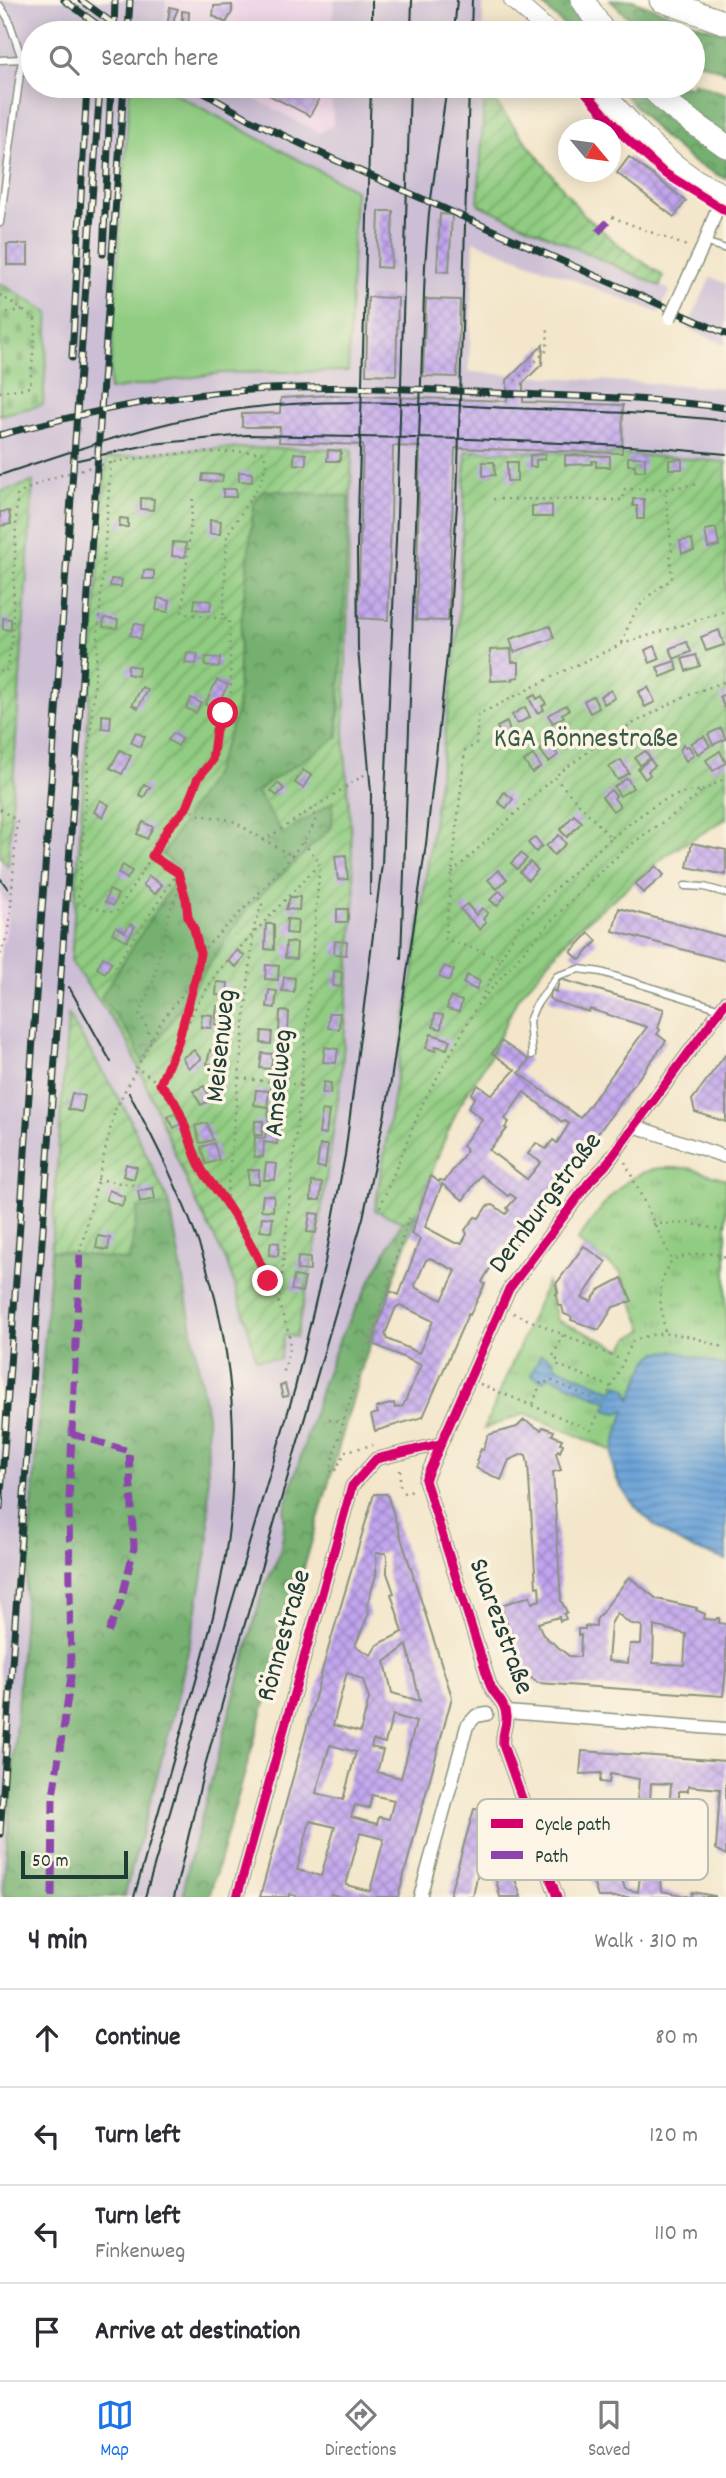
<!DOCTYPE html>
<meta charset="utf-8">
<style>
:root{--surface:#fff;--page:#f2f2f3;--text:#2b2b33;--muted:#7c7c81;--line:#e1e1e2;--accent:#1a73e8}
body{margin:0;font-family:Dekko,sans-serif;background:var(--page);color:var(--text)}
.compass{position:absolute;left:558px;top:119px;width:63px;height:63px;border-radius:50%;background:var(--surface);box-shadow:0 4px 18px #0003;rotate:119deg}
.scale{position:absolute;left:21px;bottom:18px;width:107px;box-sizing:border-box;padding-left:7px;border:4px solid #1f3d34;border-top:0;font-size:19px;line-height:24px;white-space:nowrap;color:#1f3d34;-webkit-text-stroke:5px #fcf5e5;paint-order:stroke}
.stop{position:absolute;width:21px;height:21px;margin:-16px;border:5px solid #e11d48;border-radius:50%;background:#fff}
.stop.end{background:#e11d48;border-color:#fff;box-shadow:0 2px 7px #0008}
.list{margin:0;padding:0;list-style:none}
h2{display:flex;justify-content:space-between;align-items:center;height:91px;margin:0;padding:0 28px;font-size:30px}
h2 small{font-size:23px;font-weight:400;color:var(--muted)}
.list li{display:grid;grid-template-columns:46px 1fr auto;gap:21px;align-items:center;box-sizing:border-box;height:98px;padding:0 28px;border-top:2px solid var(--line)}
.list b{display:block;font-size:26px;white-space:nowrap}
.list p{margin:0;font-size:23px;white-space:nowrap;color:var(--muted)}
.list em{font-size:23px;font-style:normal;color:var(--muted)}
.icon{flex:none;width:38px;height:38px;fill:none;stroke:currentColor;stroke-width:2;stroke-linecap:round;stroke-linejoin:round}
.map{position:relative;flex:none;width:726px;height:1897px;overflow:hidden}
.search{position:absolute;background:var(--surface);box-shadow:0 4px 18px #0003;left:21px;right:21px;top:21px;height:77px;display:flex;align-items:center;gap:18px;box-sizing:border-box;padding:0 24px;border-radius:38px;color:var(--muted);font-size:26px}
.sheet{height:483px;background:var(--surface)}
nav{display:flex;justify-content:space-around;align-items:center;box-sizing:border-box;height:98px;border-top:2px solid var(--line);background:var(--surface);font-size:19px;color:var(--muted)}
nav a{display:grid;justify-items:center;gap:4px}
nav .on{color:var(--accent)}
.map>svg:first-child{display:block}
.built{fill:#edd0e8}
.industrial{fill:#ccbed4;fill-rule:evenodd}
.grass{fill:#90cc81;stroke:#58845a;stroke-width:2}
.forest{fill:url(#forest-crowns);stroke:#4a7652;stroke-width:2}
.cemetery{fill:url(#cemetery-stones);stroke:#58845a;stroke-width:2}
.park{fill:url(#park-tufts);stroke:#58845a;stroke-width:2}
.garden{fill:url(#garden-furrows);stroke:#58845a;stroke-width:2;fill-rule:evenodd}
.water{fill:url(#water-rules);stroke:#447086;stroke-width:2}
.building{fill:url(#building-cross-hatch);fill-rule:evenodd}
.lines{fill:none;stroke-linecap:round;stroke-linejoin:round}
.lane-casing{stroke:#89927f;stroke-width:9}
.street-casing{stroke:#89927f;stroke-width:15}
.secondary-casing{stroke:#89927f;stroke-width:20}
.highway-casing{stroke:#89927f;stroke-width:25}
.path{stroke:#89927f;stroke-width:2.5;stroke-dasharray:2 5;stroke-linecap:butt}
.lane{stroke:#fff;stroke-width:6}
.street{stroke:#fff;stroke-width:12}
.secondary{stroke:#fff;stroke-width:18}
.highway{stroke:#fff;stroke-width:23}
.tram{stroke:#1f3d34;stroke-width:2}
.rail-casing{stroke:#1f3d34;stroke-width:7}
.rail{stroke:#fcf5e5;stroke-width:4.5;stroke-dasharray:13;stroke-linecap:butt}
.street-bridge-casing{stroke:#89927f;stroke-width:15;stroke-linecap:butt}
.path-bridge{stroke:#89927f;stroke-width:2.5;stroke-dasharray:2 5;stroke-linecap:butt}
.street-bridge{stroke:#fff;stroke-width:12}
.quiet{stroke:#8e44ad;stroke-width:7;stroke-dasharray:14 7;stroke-linecap:butt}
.cycleway-casing{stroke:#fcf5e5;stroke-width:13}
.cycleway{stroke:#d6006c;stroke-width:9}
.route{stroke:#e11d48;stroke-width:9}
.labels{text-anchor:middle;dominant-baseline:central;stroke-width:7;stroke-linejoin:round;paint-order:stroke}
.park-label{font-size:28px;fill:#365a43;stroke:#fcf5e5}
.street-label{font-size:28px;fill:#1f3d34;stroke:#fcf5e5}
.key{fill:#fcf5e5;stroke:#babeb0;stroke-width:2}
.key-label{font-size:19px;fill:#1f3d34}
</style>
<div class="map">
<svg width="726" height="1897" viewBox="0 0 726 1897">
<defs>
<pattern id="forest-crowns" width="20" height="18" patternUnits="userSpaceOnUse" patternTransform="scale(1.75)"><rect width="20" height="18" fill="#74b06f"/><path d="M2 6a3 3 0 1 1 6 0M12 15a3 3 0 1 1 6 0" fill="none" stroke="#5f905c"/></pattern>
<pattern id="cemetery-stones" width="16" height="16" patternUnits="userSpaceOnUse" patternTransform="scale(1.75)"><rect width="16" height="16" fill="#90cc81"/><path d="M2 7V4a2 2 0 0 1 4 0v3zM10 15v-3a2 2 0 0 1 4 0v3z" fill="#75a76a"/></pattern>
<pattern id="park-tufts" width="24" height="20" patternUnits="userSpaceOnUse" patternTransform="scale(1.75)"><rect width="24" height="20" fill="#90cc81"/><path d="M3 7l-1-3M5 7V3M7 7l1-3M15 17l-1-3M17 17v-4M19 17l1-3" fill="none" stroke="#75a76a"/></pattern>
<pattern id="garden-furrows" width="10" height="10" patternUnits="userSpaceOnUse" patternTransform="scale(1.75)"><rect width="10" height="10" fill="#90cc81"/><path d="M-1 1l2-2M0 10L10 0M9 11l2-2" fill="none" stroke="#75a76a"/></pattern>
<pattern id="water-rules" width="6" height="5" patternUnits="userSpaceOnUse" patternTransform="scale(1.75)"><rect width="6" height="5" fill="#69a2d8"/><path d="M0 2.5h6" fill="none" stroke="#5685b0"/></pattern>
<pattern id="building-cross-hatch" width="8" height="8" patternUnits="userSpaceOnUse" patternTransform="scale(1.75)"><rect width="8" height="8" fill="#c1a4ee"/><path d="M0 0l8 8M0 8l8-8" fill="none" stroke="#9c87c2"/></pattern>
</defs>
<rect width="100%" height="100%" fill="#fcf5e5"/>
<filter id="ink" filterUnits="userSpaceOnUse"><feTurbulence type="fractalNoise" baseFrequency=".0143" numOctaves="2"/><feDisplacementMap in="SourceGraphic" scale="14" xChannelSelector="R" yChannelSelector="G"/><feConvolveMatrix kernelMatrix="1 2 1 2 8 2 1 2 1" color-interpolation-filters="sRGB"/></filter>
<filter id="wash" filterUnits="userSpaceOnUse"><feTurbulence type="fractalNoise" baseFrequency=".00686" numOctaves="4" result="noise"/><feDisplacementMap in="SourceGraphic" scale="28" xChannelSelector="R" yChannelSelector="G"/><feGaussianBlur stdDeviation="1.57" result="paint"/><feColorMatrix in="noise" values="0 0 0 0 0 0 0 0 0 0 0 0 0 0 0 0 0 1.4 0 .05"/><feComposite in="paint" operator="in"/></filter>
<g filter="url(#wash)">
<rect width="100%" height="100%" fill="#f3e6ca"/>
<g class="built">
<polygon points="166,0 334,0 332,33 165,33"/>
<polygon points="230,86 331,86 333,125 320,133"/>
<polygon points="0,893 8,905 6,935 0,949"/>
</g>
<g class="industrial">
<path d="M0 0H166L165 33H33V86H130L110 390 220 373 355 190 161 86H230L320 133 333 125 331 86H485L478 204 670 290 659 313 474 241 469 372 726 388V462L674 457 466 452 458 634 413 975 375 1210 402 1222 340 1338 284 1512 285 1534 276 1566 264 1586 185 1878 184 1897H124L171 1725 195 1620 209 1540 207 1415 170 1205 67 1016 3 1897H0V949L6 935 8 905 0 893V856L8 865 33 483 0 492V415L43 405 49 314 0 283ZM352 450 344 733 355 896 341 1080 317 1238 296 1337 284 1335 256 1358 247 1323 226 1260 193 1196 127 1040 71 962 106 460Z"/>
<polygon points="334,0 475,0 483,4 483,33 332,33"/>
<polygon points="711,277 726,284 726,345 687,328"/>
</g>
<polygon class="grass" points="130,86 161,86 355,190 348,371 220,373 109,390"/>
<g class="forest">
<polygon points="538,0 574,0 595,33 572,33"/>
<polygon points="610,0 632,0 702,26 726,33 726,72 693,60 693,33 644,33"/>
<polygon points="693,82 726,94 726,138 658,86 693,86"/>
<polygon points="617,86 638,86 726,155 726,179 693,162 662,136"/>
<polygon points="264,490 350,496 332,827 248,907 143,1064 132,1038 100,997 182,869 162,856 180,825 237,712 240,634 254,503"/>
<polygon points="170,1205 207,1415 209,1540 195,1620 171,1725 124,1897 3,1897 51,1250 129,1261 138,1208"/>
<path d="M418 1212 362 1367 209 1897H184L185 1878 264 1586C279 1562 285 1540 284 1512L322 1386 340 1338 402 1222Z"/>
</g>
<polygon class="cemetery" points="0,283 49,313 43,405 0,415"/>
<path class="park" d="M659 1168H689L726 1179V1560C713 1555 698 1551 685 1545 661 1534 622 1499 614 1472 613 1465 613 1458 613 1451L525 1413 484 1429 547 1282 557 1320 622 1349 629 1338 644 1330 620 1272 577 1241C600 1210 619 1175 659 1168Z"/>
<g class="garden">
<polygon points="485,89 582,213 620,246 663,276 660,286 478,204"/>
<path d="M231 448 352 449 344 733 355 895 341 1080 317 1238 296 1337 284 1335 280 1359H256L247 1323 226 1260 193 1196 127 1040 71 962 106 459 168 451ZM264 490 349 496 338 737 256 791 283 834 333 802 332 827 248 907 143 1063 132 1038 101 997 182 869 162 855 214 773 237 712 240 634 254 503Z"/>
<path d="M466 451C553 452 639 453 726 462V819L669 853 575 931 517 999 492 1053 459 1106 440 1150 418 1212 402 1222 375 1210 413 975 458 634Z"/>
<polygon points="33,482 11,815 8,866 0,856 0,492"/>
<polygon points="68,1015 124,1107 170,1205 138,1208 129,1261 51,1250"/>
</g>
<path class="water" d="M675 1351 726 1366V1560C713 1555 698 1551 685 1545 655 1531 607 1487 613 1451 615 1439 622 1421 625 1410L617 1413 606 1410 608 1402 549 1376 544 1381 531 1375 541 1354 554 1360 553 1365 613 1391 617 1384 627 1390 631 1399 647 1361 657 1352Z"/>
<g id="blocks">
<g class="building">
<polygon points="232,5 232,12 226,23 213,16 214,6"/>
<polygon points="170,7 178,9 174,18 174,33 166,33"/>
<polygon points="182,11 189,12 188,33 181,33 183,19 182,20"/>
<polygon points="213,23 223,28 234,33 207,33"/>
<polygon points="251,86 313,86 323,91 310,116"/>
<polygon points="629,157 686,201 674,217 617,173"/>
<polygon points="379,211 393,211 391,268 377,267"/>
<polygon points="440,214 452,215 449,272 437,271"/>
<rect x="7" y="244" width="21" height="21"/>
<polygon points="368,297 398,298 396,375 366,374"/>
<polygon points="426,299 460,300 457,377 423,376"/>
<polygon points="543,345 542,364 523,383 523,402 623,405 622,453 455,448 448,621 416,620 420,447 393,446 388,620 358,618 363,445 279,442 280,427 242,427 242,414 280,413 281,398 331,395 507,401 507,380"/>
<polygon points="328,450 341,451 340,461 327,461"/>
<polygon points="294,453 306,454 306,465 294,464"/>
<polygon points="545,454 545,459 536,460 536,467 530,467 530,455"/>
<polygon points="565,455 610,456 610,467 596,467 596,461 592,461 592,464 565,465"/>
<polygon points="628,457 645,457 645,471 635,471 635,465 628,465"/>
<polygon points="682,459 682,469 669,469 669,460"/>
<polygon points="483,462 494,462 495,475 483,476"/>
<rect x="507" y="462" width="10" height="19"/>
<polygon points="239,472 252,473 252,482 239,481"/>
<polygon points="203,474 223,475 222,482 202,481"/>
<rect x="223" y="489" width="13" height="8"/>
<polygon points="141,498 154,499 153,510 141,509"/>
<polygon points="633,499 644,499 644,519 637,519 637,506 633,506"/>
<polygon points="552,505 552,517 532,517 532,506"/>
<polygon points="9,511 11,524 0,526 0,512"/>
<polygon points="120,518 128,519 128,527 119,527"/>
<polygon points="210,520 221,521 220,534 210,534"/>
<polygon points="716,528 719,546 708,548 705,530"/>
<polygon points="692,539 694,551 682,553 680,541"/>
<polygon points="173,542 186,543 185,557 172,556"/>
<polygon points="144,570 154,571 154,579 143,579"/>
<polygon points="111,579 122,580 121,587 110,586"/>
<polygon points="158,598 170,601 168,612 156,610"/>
<polygon points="195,599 211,601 210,611 194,609"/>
<polygon points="3,618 11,619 11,630 3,629"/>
<polygon points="104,618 118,620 117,628 103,627"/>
<polygon points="135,623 144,626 140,639 130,635"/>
<polygon points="550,626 554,638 514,652 510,639"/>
<polygon points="719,630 724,645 706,651 701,637"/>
<polygon points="687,642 691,652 674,659 670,648"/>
<polygon points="655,646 660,659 650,663 645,650"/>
<polygon points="511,649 512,662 519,662 519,677 513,678 513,680 491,681 490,650"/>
<polygon points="187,653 198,654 196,664 185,663"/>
<polygon points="696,655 700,666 686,671 682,659"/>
<polygon points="206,657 220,658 219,667 205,666"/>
<polygon points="675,661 678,670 661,677 657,667"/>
<polygon points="128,665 139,667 138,676 127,674"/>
<polygon points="217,680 228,685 215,709 205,704"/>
<polygon points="142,687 148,690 138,708 132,705"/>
<polygon points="648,687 655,702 645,707 638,692"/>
<polygon points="611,690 615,698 604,704 600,696"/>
<polygon points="726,694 726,706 724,707 720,696"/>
<polygon points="535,695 537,699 542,696 546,704 542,706 544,710 537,713 529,698"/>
<polygon points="593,696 599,708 590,713 584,701"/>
<polygon points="191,698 201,703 196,713 186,708"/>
<polygon points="566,705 569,710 562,714 564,717 553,723 548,715"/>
<polygon points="525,707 530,717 517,724 512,715"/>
<polygon points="102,715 111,716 110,729 102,728"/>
<polygon points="507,722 510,732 502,737 497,727"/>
<polygon points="721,728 726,739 713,745 708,734"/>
<polygon points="136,732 145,737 140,747 131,742"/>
<polygon points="173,733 182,739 178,746 168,740"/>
<polygon points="704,736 710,746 698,754 691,743"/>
<polygon points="549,743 558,755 549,762 540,750"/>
<polygon points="683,744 685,747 689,746 694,755 686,761 680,751"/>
<polygon points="120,750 131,756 122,774 110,768"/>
<polygon points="645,751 650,758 640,765 635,758"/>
<polygon points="720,751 726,763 713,771 706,760"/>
<polygon points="533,755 541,767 532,773 524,761"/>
<polygon points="650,759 655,766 648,771 650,775 645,779 638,769"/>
<polygon points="621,760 629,773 618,780 609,767"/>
<polygon points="303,770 311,775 303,788 295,783"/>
<polygon points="627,778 633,788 620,796 614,787"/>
<polygon points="278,783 284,789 277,796 271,791"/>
<polygon points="144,784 150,787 144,797 139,795"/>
<polygon points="611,790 616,796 614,798 620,806 613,811 602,797"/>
<polygon points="504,792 513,799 506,808 498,802"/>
<polygon points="100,800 109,805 103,817 94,812"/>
<polygon points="574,815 582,822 567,837 560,830"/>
<polygon points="143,822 153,827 147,839 137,834"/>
<polygon points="559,835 566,844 554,855 546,846"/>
<polygon points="535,837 542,846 536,852 528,843"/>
<polygon points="692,843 726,850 726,875 687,867"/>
<polygon points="521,853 527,859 517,869 511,863"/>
<polygon points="346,855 348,879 338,880 335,856"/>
<polygon points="530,862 538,870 528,880 520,872"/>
<polygon points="123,865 132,871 127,879 118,873"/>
<polygon points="656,866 664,875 643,893 635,884"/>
<polygon points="498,870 507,879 497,889 488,880"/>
<polygon points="149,876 162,885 155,894 143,885"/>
<polygon points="109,890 118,894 113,906 105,902"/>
<polygon points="499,891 505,896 497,906 490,900"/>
<polygon points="290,897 300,897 299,910 286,909"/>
<polygon points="467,904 476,915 482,908 488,913 483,919 486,922 480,930 460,909"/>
<polygon points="619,908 726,937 726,961 613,931"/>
<rect x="337" y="909" width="11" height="13"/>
<polygon points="287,919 298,920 297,934 286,933"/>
<polygon points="130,924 135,926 127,941 112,933 116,927 125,932"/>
<polygon points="266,924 274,924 274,950 265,949"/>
<polygon points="589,933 597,941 580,960 571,952"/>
<polygon points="335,941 347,942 346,955 334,954"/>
<polygon points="286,942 297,943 296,959 285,958"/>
<polygon points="237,950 245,956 236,967 228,961"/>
<polygon points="103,957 112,962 105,973 97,968"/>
<polygon points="266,965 279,966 278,980 265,979"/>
<polygon points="444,966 454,970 449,981 439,977"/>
<polygon points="334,971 342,972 341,987 333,986"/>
<polygon points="467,975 480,981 476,990 463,983"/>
<polygon points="284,977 295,978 294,992 282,991"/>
<path d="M560 979 664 1009 658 1028 660 1030 657 1034 666 1041 511 1251 504 1245 496 1258 482 1282 485 1284 470 1315 468 1314 423 1417 375 1431 371 1415 378 1413 376 1408 394 1403 395 1408 403 1406 421 1365 371 1343 390 1291 399 1295 420 1239 411 1234 431 1176 439 1182 440 1180 445 1181 467 1150 462 1146 482 1119 468 1108 475 1097 471 1094 478 1085 492 1095 515 1070 492 1053 501 1041 523 1056 529 1060 519 1073 580 1118 647 1027 590 1009 589 1012 553 1001 549 998 552 990 556 992ZM524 1092 562 1122 564 1120 569 1124 557 1143 553 1140 546 1149 536 1143 528 1154 541 1162 527 1179 489 1150 507 1129 505 1128 509 1122 505 1119ZM481 1175 508 1196 510 1194 516 1198 507 1208 509 1210 506 1214 493 1205 487 1206 479 1218 475 1217 465 1230 467 1234 462 1243H455L425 1227 442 1184 463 1200ZM430 1258 456 1271 442 1300 416 1288 415 1285 426 1260ZM400 1305 433 1321 419 1353 387 1339 385 1334 396 1307Z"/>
<polygon points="217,982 228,983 227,996 216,995"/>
<polygon points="269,990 277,991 275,1008 267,1007"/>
<polygon points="450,997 462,1001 459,1012 447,1009"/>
<polygon points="217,1006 227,1008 225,1025 215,1024"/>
<polygon points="280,1011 289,1012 288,1032 279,1032"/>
<polygon points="329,1013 340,1013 339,1029 328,1028"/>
<polygon points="202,1014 212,1015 211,1028 201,1027"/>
<polygon points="435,1014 443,1015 441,1029 433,1027"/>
<polygon points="262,1031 272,1032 271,1044 261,1043"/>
<polygon points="431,1034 450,1040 447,1049 436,1046 435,1051 426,1048"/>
<polygon points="279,1036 291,1037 290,1049 278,1048"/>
<polygon points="325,1047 338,1049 336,1063 323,1062"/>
<polygon points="194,1050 201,1059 189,1068 182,1058"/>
<polygon points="210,1050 220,1052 217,1065 207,1064"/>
<polygon points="262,1053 273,1054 271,1069 260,1068"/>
<polygon points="726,1054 726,1122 695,1112 692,1100"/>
<polygon points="215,1073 223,1074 222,1090 213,1089"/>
<polygon points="273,1075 286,1077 284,1092 271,1090"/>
<polygon points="324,1082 331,1083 330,1094 322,1093"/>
<polygon points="204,1086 211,1100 201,1105 193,1091"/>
<polygon points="256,1090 269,1091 267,1107 254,1105"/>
<polygon points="72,1093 85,1096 82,1112 68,1109"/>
<polygon points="269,1107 280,1108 279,1121 268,1120"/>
<polygon points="322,1110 329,1111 326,1134 319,1134"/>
<polygon points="175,1113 181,1124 174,1128 168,1117"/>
<polygon points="255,1121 263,1121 262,1135 254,1135"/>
<polygon points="207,1123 213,1140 200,1143 195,1126"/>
<polygon points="266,1130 279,1131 277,1144 264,1142 263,1157 254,1157 255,1137 265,1138"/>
<polygon points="214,1143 219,1160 206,1164 201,1147"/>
<polygon points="320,1145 328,1145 325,1168 317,1167"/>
<polygon points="266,1163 277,1164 275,1180 264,1180"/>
<polygon points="126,1164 137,1167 134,1179 123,1176"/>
<rect x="248" y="1170" width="11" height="14"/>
<polygon points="312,1182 322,1183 320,1200 311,1200"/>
<polygon points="153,1188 155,1199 140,1202 138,1191"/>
<polygon points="109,1190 125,1197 122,1206 106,1200"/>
<polygon points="263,1195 274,1196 273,1211 261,1210"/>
<polygon points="310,1213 319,1214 316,1233 307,1232"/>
<polygon points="262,1217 273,1218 271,1232 260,1231"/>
<polygon points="98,1236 110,1238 108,1250 96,1248"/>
<polygon points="271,1242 279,1243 278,1256 269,1255"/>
<polygon points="584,1246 606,1262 582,1298 591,1301 599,1290 622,1278 632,1301 613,1307 599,1330 571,1320 572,1317 564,1314 562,1306 559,1306 556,1294 558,1293 556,1284"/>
<polygon points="298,1257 310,1258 310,1271 297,1270"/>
<polygon points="294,1276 305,1278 302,1292 291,1290"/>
<polygon points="285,1384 288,1396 283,1397 280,1386"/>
<path d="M524 1420 541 1430 543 1427 554 1431 552 1435 562 1439 560 1443 563 1444 560 1452 558 1450 556 1453 561 1470 553 1472 561 1601 567 1612 564 1614 566 1619 560 1621 559 1617 538 1623 543 1635 569 1656 580 1657 581 1635H578V1629H585V1626L596 1627V1620L629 1577 657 1599 697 1608 696 1610 705 1614 704 1619 716 1620 717 1618H719V1623L726 1624V1671L723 1696 538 1683 523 1672 501 1605 530 1596 532 1603 540 1600 539 1586 536 1587 528 1464 526 1455 523 1454 509 1460 501 1480 476 1468 478 1462 476 1461 481 1449 483 1450 488 1435 517 1427ZM617 1613 629 1623 642 1626 641 1644H630L628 1663 608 1661 611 1624ZM654 1626 686 1634 684 1665 653 1663Z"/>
<path d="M374 1494H387L452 1697 398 1897H341L331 1894 330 1897H299L289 1894V1897H260L329 1646ZM376 1553H386L387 1555V1573L394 1593 391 1594 403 1632 377 1645 371 1655 355 1646 369 1613 367 1605 376 1575ZM407 1645 420 1701 392 1693 385 1662ZM347 1672 363 1680 369 1699 360 1732 333 1725ZM393 1715 416 1722 401 1778 377 1772 383 1750 371 1747 373 1740 385 1743ZM330 1745 356 1752 343 1800 316 1793ZM372 1795 394 1800 389 1819 379 1817 377 1824 351 1817 355 1805 369 1808ZM310 1821 335 1827 321 1876 297 1870ZM360 1833 384 1839 370 1891 346 1885Z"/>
<polygon points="582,1751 726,1761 726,1855 716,1849 720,1789 688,1786 688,1791 679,1791 679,1799 670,1798 671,1784 651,1783 649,1825 677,1828 676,1839 651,1837 650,1851 635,1849 614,1854 625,1889 638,1892 640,1877 645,1878 647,1872 652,1873 660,1878 661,1891 691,1897 598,1897 570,1813 594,1805 607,1844 635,1835 636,1816 624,1815 625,1802 637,1803 639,1779 610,1774 609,1783 600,1782 601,1773 580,1774"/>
<polygon points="474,1809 492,1810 521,1897 500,1897 493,1867 479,1867 473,1897 449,1897"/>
<polygon points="692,1892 715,1896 715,1897 691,1897"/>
</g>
</g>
</g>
<g filter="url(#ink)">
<use href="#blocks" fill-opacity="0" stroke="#89927f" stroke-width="2"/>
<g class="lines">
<g class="lane-casing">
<g id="lane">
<polyline points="0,6 8,18 22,59 0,223"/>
<polyline points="0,60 22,59"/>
<polyline points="705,242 726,249"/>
<polyline points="685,886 704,887 726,893"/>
<polyline points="532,1055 529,1021 535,1007 557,976 579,969 601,972 721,1009"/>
</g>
</g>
<g class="street-casing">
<g id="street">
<polyline points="689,276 705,242 723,192"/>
<polyline points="634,1126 726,1157"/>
<polyline points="506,1712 726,1729"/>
<polyline points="237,1897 352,1486 376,1459 440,1444"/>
<polyline points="420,1897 467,1726 476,1716 487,1714"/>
<path d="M557 1897 503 1745C501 1735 507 1726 506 1716 505 1701 495 1697 490 1685L425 1480 509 1289 590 1181 605 1166 726 1002"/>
</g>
</g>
<g class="secondary-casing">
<g id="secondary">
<polyline points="513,0 551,33"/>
<path d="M599 86C636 127 673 172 726 194"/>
</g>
</g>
<g class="highway-casing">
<g id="highway">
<polyline points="583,0 604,33"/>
<polyline points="661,0 726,23"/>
<polyline points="649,86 674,109 726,146"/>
</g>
</g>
<g class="path">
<polyline points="612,217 689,247"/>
<polyline points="0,295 34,318 36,321 30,387 0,392"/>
<polyline points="0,314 23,310"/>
<polyline points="515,381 547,350 548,325"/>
<polyline points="111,462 78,903 116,913 152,856 178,872 186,899 188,917 194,929 200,953 196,976 178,1042"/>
<polyline points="193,499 182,613 223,619"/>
<polyline points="493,499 623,500 625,489 665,489 699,484"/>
<path d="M622 643C634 608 642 599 672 579L670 553 672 551 665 489"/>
<path d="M0 671 6 672 12 642 17 496C35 482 55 477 76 471 138 454 200 451 264 452L266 465 260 484 227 535 223 619H229L231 696 216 730 212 761 198 778 186 808 168 828 152 856"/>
<polyline points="702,791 726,778"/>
<polyline points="186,808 200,815 231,820 290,855"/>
<polyline points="0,809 17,821 9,931 0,955"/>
<polyline points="263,841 367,773"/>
<polyline points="303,842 320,863"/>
<polyline points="452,873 554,777"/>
<path d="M200 953C222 931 313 842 316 817L310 809"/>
<polyline points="501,958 519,926 547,896 611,838"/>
<polyline points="115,967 178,872"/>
<path d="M194 979 161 1022 136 1069C143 1071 148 1075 154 1080 188 1107 183 1134 201 1168 216 1194 237 1218 252 1244 267 1269 280 1306 289 1334 292 1346 285 1364 283 1376"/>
<path d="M482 1000C526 948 570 898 621 853 647 830 678 815 702 791 666 790 638 818 611 838L554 777 608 737 681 698 726 681"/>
<polyline points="183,1034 196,1006 218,971 320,863"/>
<polyline points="151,1040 144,1021 139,1016 153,982 170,910 181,886"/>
<polyline points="239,1078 272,1082"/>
<polyline points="285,1083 301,1085"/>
<polyline points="160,1084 178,1043"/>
<polyline points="625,1162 672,1260"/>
<polyline points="97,1179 139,1186"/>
<polyline points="226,1204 254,927 262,904 257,895"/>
<polyline points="380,1207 423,1103 477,1006 501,958 445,939 465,750 476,745 478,715 572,667 622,644 726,611"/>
<polyline points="653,1224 688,1223 726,1231"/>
<polyline points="80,1252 115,1110"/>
<polyline points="279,1303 301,1085 320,863"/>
<polyline points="513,1313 622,1360"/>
<path d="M665 1331C660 1301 655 1287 672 1260 691 1253 707 1251 726 1257"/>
<polyline points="563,1335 553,1356 557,1359 556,1364 611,1387"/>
<path d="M480 1384 591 1430 633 1341C667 1326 693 1337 726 1348"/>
<polyline points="533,1404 541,1382 545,1383 550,1380 603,1403"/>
<polyline points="342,1418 344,1419 330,1470 334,1473 346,1451 373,1445"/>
<polyline points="329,1419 343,1422"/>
<polyline points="344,1419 409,1218"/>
<polyline points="400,1486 400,1465"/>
<polyline points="403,1493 416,1489"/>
</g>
<use href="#lane" class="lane"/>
<use href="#street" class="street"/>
<use href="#secondary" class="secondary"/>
<use href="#highway" class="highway"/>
<g class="tram">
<polyline points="372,33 372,0"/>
<polyline points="411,33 412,0"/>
<polyline points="454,33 457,0"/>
<polyline points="471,33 472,0"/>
<polyline points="78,460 152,444 246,435 470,439 648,447 726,454"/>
<path d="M0 475C78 449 158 421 240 409 322 398 406 403 488 407 568 411 647 412 726 421"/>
<polyline points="0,878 8,889"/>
<polyline points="370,895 371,792 358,649 357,549 371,86"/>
<polyline points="401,958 425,266 429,213 447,86"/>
<polyline points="69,987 111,1062"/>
<path d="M129 1093C158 1147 186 1203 205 1262 231 1344 238 1432 230 1518 224 1583 206 1646 188 1709 170 1772 152 1834 134 1897"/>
<polyline points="145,1897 295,1388 325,1262 345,1155 382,864 397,517 410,86"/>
<polyline points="174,1897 206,1762 232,1668 363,1218 389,1094 426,844 448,647 457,503 469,86"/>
</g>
<g class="rail-casing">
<g id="rail">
<polyline points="64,0 109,33"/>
<polyline points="81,0 126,33"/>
<polyline points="114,31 115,0"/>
<polyline points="128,33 130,0"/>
<polyline points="192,86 253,121 333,159 726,334"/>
<polyline points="103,254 111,86"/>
<polyline points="72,358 87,86"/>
<path d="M0 435C82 413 165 395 250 390 340 384 430 390 520 394 589 397 658 398 726 408"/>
<polyline points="0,1508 100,86"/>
<polyline points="0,1834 124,86"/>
</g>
</g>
<use href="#rail" class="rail"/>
<g class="street-bridge-casing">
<polyline id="street-bridge" points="670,318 689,276"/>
</g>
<polyline class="path-bridge" points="115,1110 136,1069"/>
<use href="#street-bridge" class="street-bridge"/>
<g class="quiet">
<polyline points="598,232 612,217"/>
<polyline points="72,1434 129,1451 134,1548 120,1605 106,1638"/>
<polyline points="52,1897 53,1796 71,1677 69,1500 80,1252"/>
</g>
<g class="cycleway-casing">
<g id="cycleway">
<polyline points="580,86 625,137 663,172 726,211"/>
<polyline points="237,1897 352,1486 376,1459 440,1444"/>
<path d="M557 1897 503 1745C501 1735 507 1726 506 1716 505 1701 495 1697 490 1685L425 1480 509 1289 590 1181 605 1166 726 1002"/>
</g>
</g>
<use href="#cycleway" class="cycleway"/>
</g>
</g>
<g class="lines" filter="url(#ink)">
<path class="route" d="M223 713 216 730 212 761 198 778 186 808 168 828 152 856 178 873 186 899 188 917 194 929 200 953 196 976 178 1042 160 1084C186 1107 186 1141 202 1170 210 1182 219 1193 227 1205 244 1230 257 1254 268 1281"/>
</g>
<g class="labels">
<g class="park-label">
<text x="586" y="741">KGA Rönnestraße</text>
</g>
<g class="street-label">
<text transform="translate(223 1046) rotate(-84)">Meisenweg</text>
<text transform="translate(281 1083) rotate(-85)">Amselweg</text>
<text transform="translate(547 1204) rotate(-53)">Dernburgstraße</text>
<text transform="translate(499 1627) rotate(70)">Suarezstraße</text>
<text transform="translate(286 1636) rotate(-74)">Rönnestraße</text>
</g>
</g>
<rect x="477" y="1799" width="231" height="81" rx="10" class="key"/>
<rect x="491" y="1819" width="32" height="9" fill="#d6006c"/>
<rect x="491" y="1851" width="32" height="8" fill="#8e44ad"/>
<g class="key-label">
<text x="535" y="1830">Cycle path</text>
<text x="535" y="1862">Path</text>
</g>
</svg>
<svg class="compass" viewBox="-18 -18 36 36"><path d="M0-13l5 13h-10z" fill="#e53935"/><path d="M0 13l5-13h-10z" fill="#7c7c81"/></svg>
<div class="scale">50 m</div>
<div class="stop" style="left:223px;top:713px"></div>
<div class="stop end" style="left:268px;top:1281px"></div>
<div class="search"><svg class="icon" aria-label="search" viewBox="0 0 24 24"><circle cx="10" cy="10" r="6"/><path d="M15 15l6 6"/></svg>Search here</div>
</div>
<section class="sheet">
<h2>4 min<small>Walk · 310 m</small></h2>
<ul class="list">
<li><svg class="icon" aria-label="ahead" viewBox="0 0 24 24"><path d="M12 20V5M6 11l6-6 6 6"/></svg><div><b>Continue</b></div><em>80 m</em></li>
<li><svg class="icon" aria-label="left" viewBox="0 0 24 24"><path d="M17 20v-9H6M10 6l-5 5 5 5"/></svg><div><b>Turn left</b></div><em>120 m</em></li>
<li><svg class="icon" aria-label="left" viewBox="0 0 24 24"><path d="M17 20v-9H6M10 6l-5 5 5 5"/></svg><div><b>Turn left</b><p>Finkenweg</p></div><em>110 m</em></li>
<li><svg class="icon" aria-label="arrive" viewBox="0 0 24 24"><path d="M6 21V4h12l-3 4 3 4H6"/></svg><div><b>Arrive at destination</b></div></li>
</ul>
</section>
<nav>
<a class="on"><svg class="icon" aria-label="map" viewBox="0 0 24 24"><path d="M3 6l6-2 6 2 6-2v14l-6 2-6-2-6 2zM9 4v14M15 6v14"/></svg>Map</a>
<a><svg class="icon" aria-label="directions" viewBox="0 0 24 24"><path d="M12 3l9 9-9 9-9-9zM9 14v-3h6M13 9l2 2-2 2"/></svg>Directions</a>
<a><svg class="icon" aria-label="saved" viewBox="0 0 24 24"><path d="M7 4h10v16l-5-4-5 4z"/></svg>Saved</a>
</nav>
